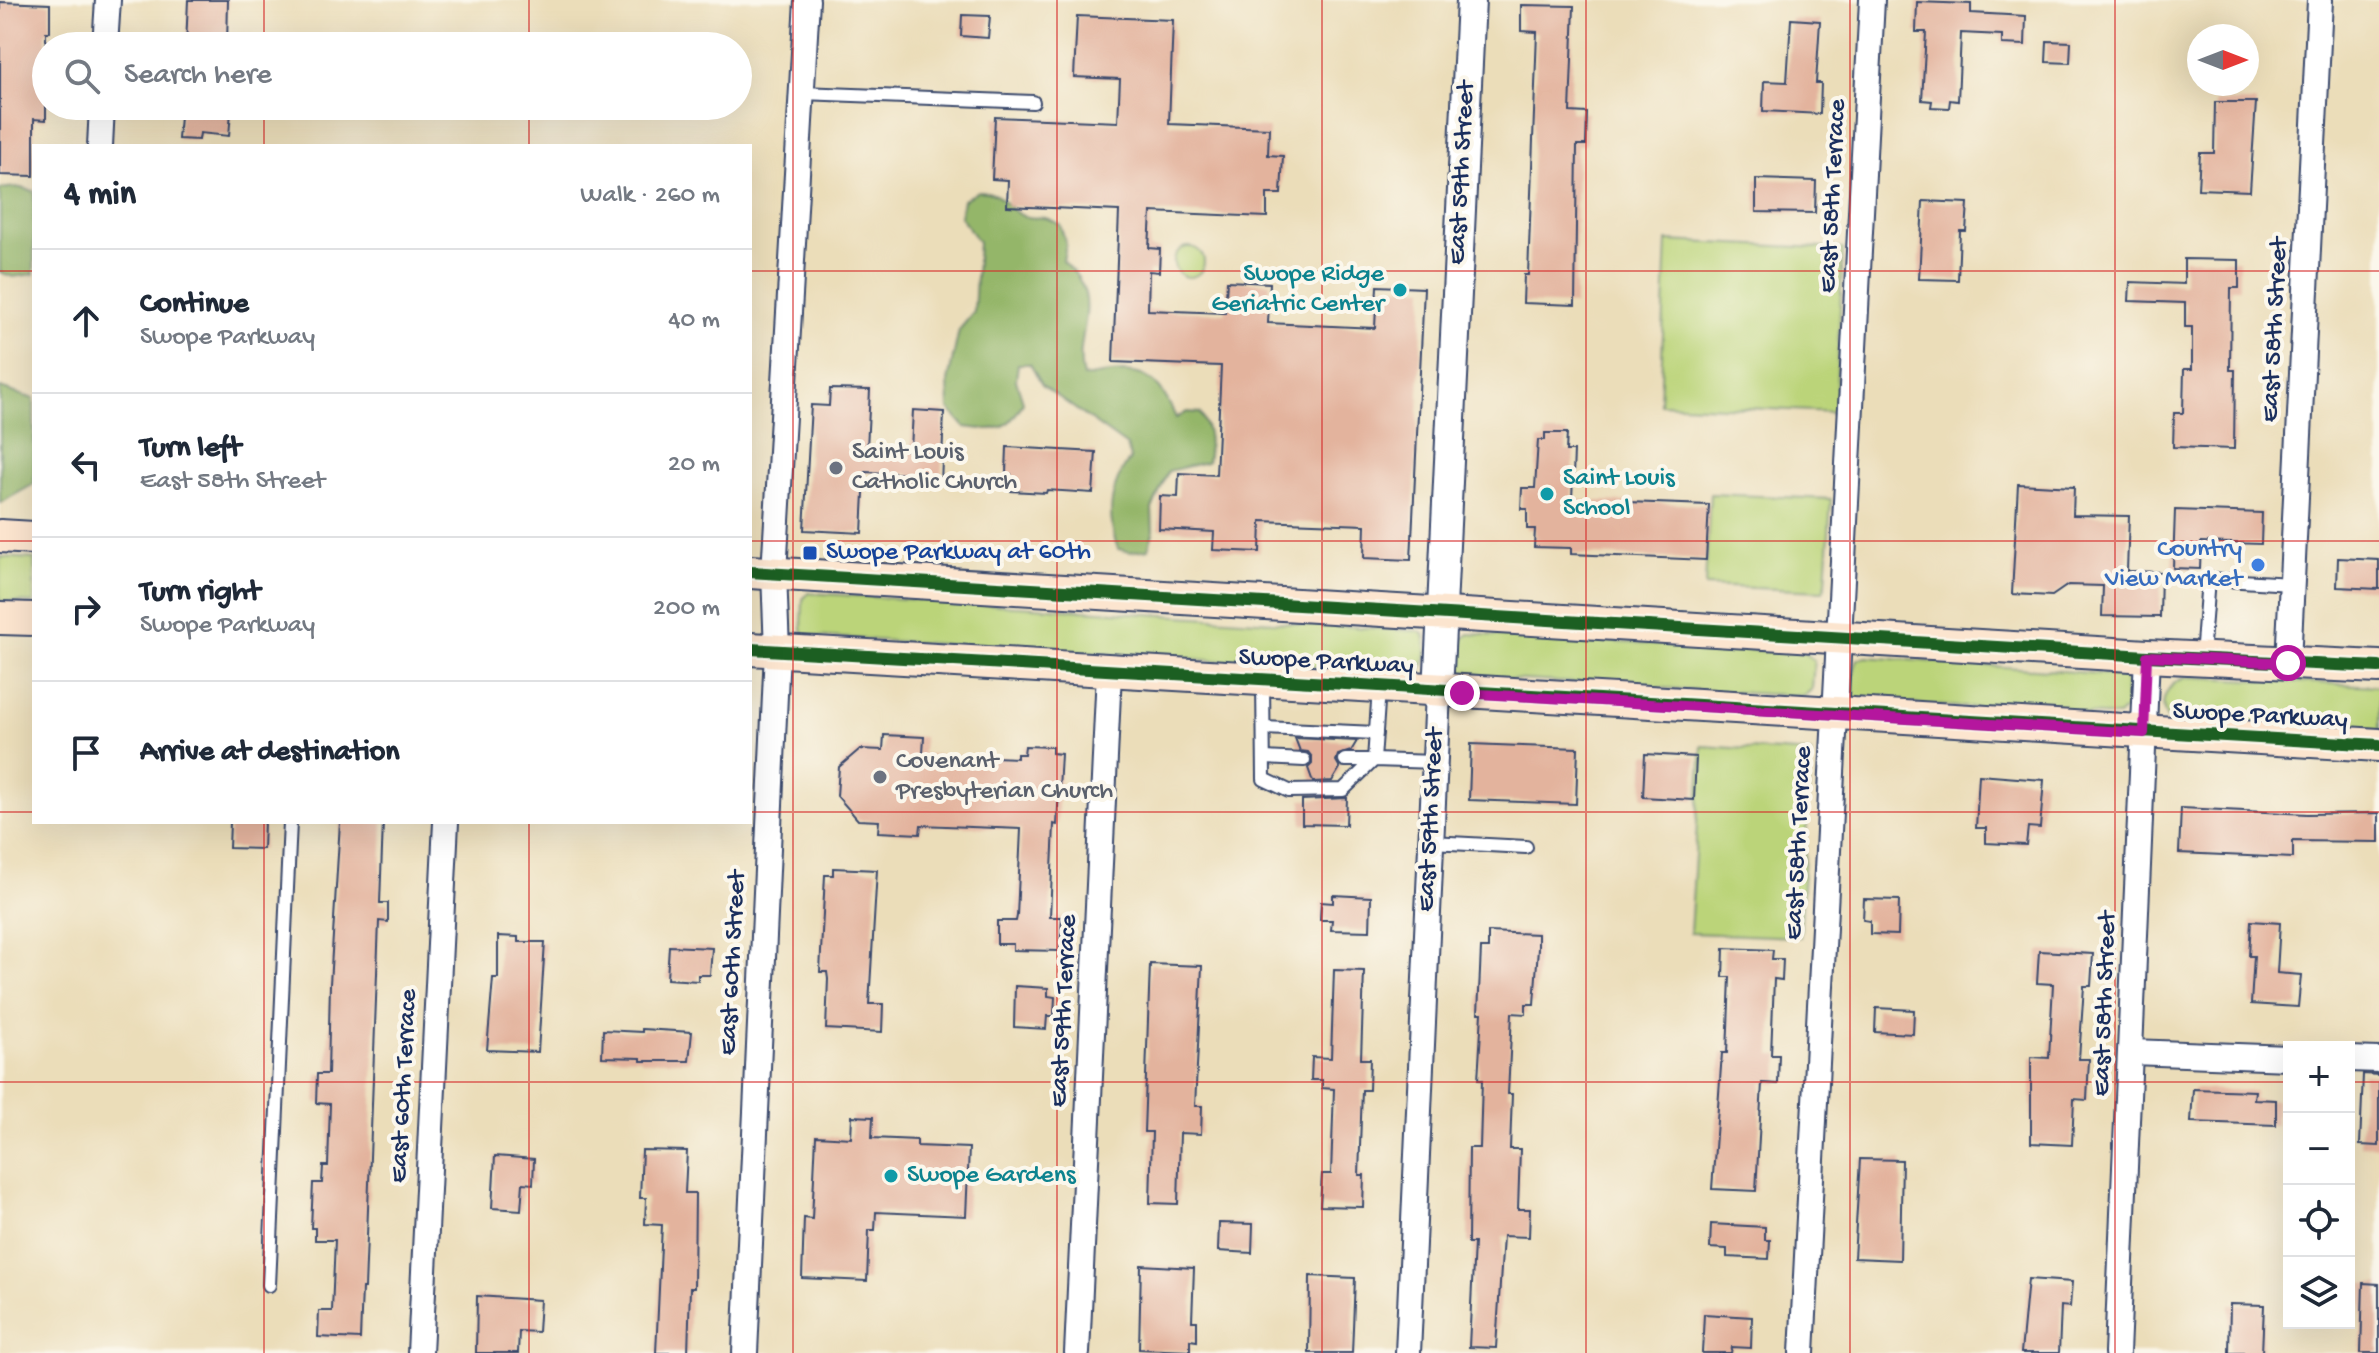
<!DOCTYPE html>
<meta charset="utf-8">
<style>
:root{--surface:#fff;--page:#f6f6f7;--text:#1f2937;--muted:#747a83;--line:#e0e1e3}
body{margin:0;font-family:"Gochi Hand",sans-serif;background:var(--page);color:var(--text)}
.controls{position:absolute;right:24px;bottom:24px;display:grid;overflow:hidden;border-radius:0px;box-shadow:0 8px 32px #0002}
.controls button{width:72px;height:72px;display:grid;place-items:center;padding:0;border:0;border-bottom:2px solid var(--line);background:var(--surface);color:var(--text);font:40px sans-serif}
.compass{position:absolute;left:2187px;top:24px;width:72px;height:72px;border-radius:50%;background:var(--surface);box-shadow:0 8px 32px #0002;rotate:90deg}
.stop{position:absolute;width:24px;height:24px;margin:-18px;border:6px solid #b5179e;border-radius:50%;background:#fff}
.stop.end{background:#b5179e;border-color:#fff;box-shadow:0 2px 8px #0008}
.list{margin:0;padding:0;list-style:none}
h2{display:flex;justify-content:space-between;align-items:center;height:104px;margin:0;padding:0 32px;font-size:34px}
h2 small{font-size:26px;font-weight:400;color:var(--muted)}
.list li{display:grid;grid-template-columns:52px 1fr auto;gap:24px;align-items:center;box-sizing:border-box;height:144px;padding:0 32px;border-top:2px solid var(--line)}
.list b{display:block;font-size:30px;white-space:nowrap}
.list p{margin:0;font-size:26px;white-space:nowrap;color:var(--muted)}
.list em{font-size:26px;font-style:normal;color:var(--muted)}
.icon{flex:none;width:44px;height:44px;fill:none;stroke:currentColor;stroke-width:2;stroke-linecap:round;stroke-linejoin:round}
.map{position:relative;flex:none;width:2379px;height:1353px;overflow:hidden}
.search{position:absolute;background:var(--surface);box-shadow:0 8px 32px #0002;left:32px;top:32px;width:720px;height:88px;display:flex;align-items:center;gap:20px;box-sizing:border-box;padding:0 28px;border-radius:44px;color:var(--muted);font-size:30px}
.panel{position:absolute;background:var(--surface);box-shadow:0 8px 32px #0002;left:32px;top:144px;width:720px;height:680px;border-radius:0px}
.map>svg:first-child{display:block}
.green{fill:#bbd479;stroke:#6b826c;stroke-width:2}
.forest{fill:#94b669;stroke:#587264;stroke-width:2}
.building{fill:#e3b39d}
.lines{fill:none;stroke-linecap:round;stroke-linejoin:round}
.service-casing{stroke:#3a496c;stroke-width:16}
.minor-casing{stroke:#3a496c;stroke-width:28}
.tertiary-casing{stroke:#3a496c;stroke-width:32}
.secondary-casing{stroke:#3a496c;stroke-width:36}
.service{stroke:#fff;stroke-width:12}
.minor{stroke:#fff;stroke-width:24}
.tertiary{stroke:#fff;stroke-width:28}
.secondary{stroke:#fce5cf;stroke-width:32}
.cycleway-casing{stroke:#fbf7ec;stroke-width:17}
.cycleway{stroke:#1b5e20;stroke-width:12}
.route{stroke:#b5179e;stroke-width:10}
.grid{fill:none;stroke:#d62828;stroke-width:2;stroke-opacity:0.55}
.culture-dot{fill:#0f9aa8;stroke:#fbf7ec;stroke-width:3}
.worship-dot{fill:#6b7280;stroke:#fbf7ec;stroke-width:3}
.transit-dot{fill:#1a4fb4;stroke:#fbf7ec;stroke-width:3}
.shop-dot{fill:#3f7fe0;stroke:#fbf7ec;stroke-width:3}
.labels{text-anchor:middle;dominant-baseline:central;stroke-width:8;stroke-linejoin:round;paint-order:stroke}
.street-label{font-size:26px;fill:#1b2f5e;stroke:#fbf7ec}
.culture-label{font-size:26px;fill:#0d838f;stroke:#fbf7ec;text-anchor:start}
.worship-label{font-size:26px;fill:#5b616d;stroke:#fbf7ec;text-anchor:start}
.shop-label{font-size:26px;fill:#366cbe;stroke:#fbf7ec;text-anchor:end}
.transit-label{font-size:26px;fill:#164399;stroke:#fbf7ec;text-anchor:start}
</style>
<div class="map">
<svg width="2379" height="1353" viewBox="0 0 2379 1353">
<rect width="100%" height="100%" fill="#fbf7ec"/>
<filter id="ink" filterUnits="userSpaceOnUse"><feTurbulence type="fractalNoise" baseFrequency=".0125" numOctaves="2"/><feDisplacementMap in="SourceGraphic" scale="16" xChannelSelector="R" yChannelSelector="G"/><feConvolveMatrix kernelMatrix="1 2 1 2 8 2 1 2 1" color-interpolation-filters="sRGB"/></filter>
<filter id="wash" filterUnits="userSpaceOnUse"><feTurbulence type="fractalNoise" baseFrequency=".006" numOctaves="4" result="noise"/><feDisplacementMap in="SourceGraphic" scale="32" xChannelSelector="R" yChannelSelector="G"/><feGaussianBlur stdDeviation="1.8" result="paint"/><feColorMatrix in="noise" values="0 0 0 0 0 0 0 0 0 0 0 0 0 0 0 0 0 1.4 0 .05"/><feComposite in="paint" operator="in"/></filter>
<g filter="url(#wash)">
<rect width="100%" height="100%" fill="#ebddb9"/>
<g class="green">
<polygon points="1667,241 1843,249 1835,412 1660,404"/>
<circle cx="1189" cy="262" r="15"/>
<polygon points="1710,494 1831,499 1826,583 1823,591 1705,586"/>
<polygon points="0,557 34,559 34,603 0,601"/>
<path d="M809 593 1418 631 1424 634C1427 646 1427 660 1421 670L1405 672 811 636 804 634 802 628 803 599Z"/>
<polygon points="1469,634 1805,653 1814,661 1812,689 1804,696 1471,677 1459,670 1460,641"/>
<path d="M1866 657 2116 675 2126 679V708L2118 716 1861 701 1855 698C1852 687 1853 669 1858 659Z"/>
<path d="M2191 677 2379 686V730L2167 719C2157 699 2170 679 2191 677Z"/>
<polygon points="1702,746 1811,753 1800,937 1690,933"/>
</g>
<g class="forest">
<polygon points="16,187 34,191 34,274 13,277 0,272 0,189"/>
<path d="M978 191C1006 192 1004 209 1023 216 1039 221 1040 212 1060 225L1066 244 1063 261C1109 301 1071 333 1083 377 1134 369 1154 365 1176 418L1187 412 1200 413C1210 429 1210 444 1207 462L1168 471 1152 509 1153 533 1148 549 1130 552 1118 549C1106 516 1109 487 1130 459L1127 446 1042 385 1030 364H1018L1016 380 1023 402C1008 432 997 431 965 427L949 409 948 381 959 330 974 312 978 242 960 216 963 200Z"/>
<polygon points="0,388 34,399 34,484 0,503"/>
</g>
<g id="blocks">
<g class="building">
<polygon points="188,0 228,0 227,46 186,46"/>
<polygon points="0,2 50,4 50,32 46,32 46,120 34,119 34,176 0,175"/>
<polygon points="1917,2 1971,4 1971,13 2026,16 2025,45 2002,44 2002,35 1961,33 1958,101 1950,100 1949,108 1931,107 1932,101 1922,100 1926,32 1916,32"/>
<polygon points="1521,5 1574,6 1570,112 1587,113 1586,145 1577,145 1575,305 1523,303 1524,275 1528,275 1537,32 1521,31"/>
<polygon points="962,15 990,16 988,38 961,36"/>
<polygon points="1077,16 1173,20 1169,124 1269,128 1268,155 1283,156 1281,194 1267,194 1267,217 1151,212 1149,248 1160,249 1159,272 1149,271 1148,310 1225,313 1227,281 1270,283 1268,323 1375,328 1377,286 1424,288 1411,560 1364,558 1365,525 1261,521 1260,552 1213,550 1214,532 1159,529 1160,496 1178,497 1179,473 1216,475 1221,366 1113,362 1119,211 1007,206 1008,180 992,179 995,117 1118,122 1120,79 1074,77"/>
<polygon points="1791,19 1820,21 1816,83 1821,83 1820,114 1763,111 1764,81 1787,82"/>
<polygon points="2047,41 2071,42 2070,63 2046,62"/>
<polygon points="2215,102 2256,102 2250,191 2198,189 2200,153 2214,153"/>
<polygon points="181,106 213,106 213,109 231,111 229,136 200,133 199,140 178,139"/>
<polygon points="1756,179 1816,181 1815,213 1756,212"/>
<polygon points="1923,201 1968,203 1966,231 1960,231 1958,280 1919,279"/>
<polygon points="2184,259 2239,260 2239,288 2231,288 2230,370 2235,370 2234,449 2173,447 2174,413 2183,413 2184,369 2192,369 2192,327 2185,327 2185,303 2129,301 2130,282 2184,284"/>
<polygon points="830,389 870,390 867,448 911,450 913,410 944,412 941,484 909,483 909,474 865,472 862,533 804,530 811,405 829,406"/>
<polygon points="1545,433 1567,433 1566,451 1574,451 1572,500 1709,505 1706,560 1571,554 1571,548 1534,547 1535,529 1527,529 1527,509 1521,509 1522,488 1535,488 1538,440 1545,440"/>
<polygon points="1007,447 1096,452 1093,493 1047,490 1046,493 1011,491 1011,474 1006,474"/>
<polygon points="2018,484 2074,487 2073,515 2129,516 2127,571 2161,572 2160,617 2102,616 2103,586 2068,585 2052,596 2012,594"/>
<polygon points="2175,510 2262,513 2261,544 2201,542 2200,569 2173,568"/>
<polygon points="2338,558 2379,560 2379,589 2337,587"/>
<polygon points="884,735 924,737 923,754 1017,758 1017,754 1024,754 1025,746 1052,747 1052,753 1061,754 1057,825 1054,824 1050,917 1062,917 1060,951 1013,950 1013,944 997,944 997,921 1016,921 1017,916 1021,829 921,825 920,834 878,832 879,821 858,820 837,796 839,767 860,749 883,750"/>
<polygon points="1295,738 1357,741 1351,751 1338,755 1336,761 1340,768 1332,781 1313,782 1308,768 1312,764 1312,757 1308,752 1300,751"/>
<polygon points="1471,744 1578,748 1576,804 1469,800"/>
<polygon points="1645,754 1696,757 1694,800 1643,797"/>
<polygon points="1979,775 2044,780 2040,828 2028,827 2026,845 1986,843 1986,828 1976,828"/>
<polygon points="1347,798 1346,825 1302,824 1302,800"/>
<polygon points="2181,808 2307,814 2379,813 2379,842 2293,841 2293,858 2179,853"/>
<polygon points="230,822 264,822 263,849 229,848"/>
<polygon points="340,822 383,822 380,903 388,903 388,922 379,921 365,1288 362,1288 360,1339 318,1337 319,1311 332,1311 335,1240 315,1240 315,1228 311,1228 313,1183 322,1183 323,1166 328,1166 330,1104 316,1103 317,1074 328,1074 330,984"/>
<polygon points="833,868 877,870 869,1004 883,1004 882,1032 826,1029 828,979 827,972 820,972 821,952 825,875 833,875"/>
<polygon points="1333,895 1371,897 1370,931 1331,930 1332,920 1320,920 1321,902 1333,903"/>
<polygon points="1864,899 1899,900 1898,935 1870,934 1870,921 1863,920"/>
<polygon points="2251,921 2280,923 2277,973 2301,975 2298,1007 2251,1004 2254,956 2249,956"/>
<polygon points="1488,932 1538,934 1538,948 1534,1004 1526,1004 1526,1014 1512,1013 1508,1094 1512,1094 1510,1149 1520,1149 1518,1209 1530,1209 1529,1237 1503,1236 1496,1348 1469,1347 1474,1243 1468,1243 1469,1148 1480,1148 1482,1080 1478,1080 1482,1013 1478,1013 1480,971 1481,948 1488,948"/>
<polygon points="498,936 518,937 518,942 545,942 538,1052 487,1050 493,978 498,978"/>
<polygon points="669,946 712,948 710,975 698,975 698,981 667,979"/>
<polygon points="1724,948 1773,950 1772,959 1783,959 1782,980 1774,979 1771,1055 1779,1055 1778,1084 1762,1083 1756,1191 1712,1189 1722,1053 1727,1053 1730,977 1723,977"/>
<polygon points="2039,951 2093,954 2091,986 2084,986 2079,1059 2089,1059 2087,1100 2074,1099 2072,1145 2031,1143 2031,1057 2049,1058 2053,984 2037,983"/>
<polygon points="1150,964 1202,966 1195,1106 1202,1106 1201,1134 1180,1133 1178,1204 1150,1203 1152,1132 1144,1132"/>
<polygon points="1334,970 1364,971 1361,1059 1370,1059 1369,1090 1362,1090 1359,1175 1364,1175 1363,1207 1320,1206 1322,1174 1331,1174 1334,1089 1322,1088 1322,1080 1311,1080 1312,1057 1331,1058"/>
<polygon points="1015,986 1048,988 1048,996 1055,997 1054,1016 1047,1016 1046,1029 1014,1027"/>
<polygon points="1876,1008 1914,1010 1913,1034 1875,1032"/>
<polygon points="642,1029 692,1032 689,1061 641,1061 641,1058 602,1057 603,1030 642,1032"/>
<polygon points="2363,1074 2379,1075 2379,1146 2360,1145"/>
<polygon points="2193,1089 2255,1091 2254,1099 2276,1100 2276,1125 2191,1122"/>
<polygon points="852,1116 873,1117 872,1138 917,1140 917,1146 969,1148 966,1216 876,1212 875,1230 869,1230 867,1281 802,1278 804,1218 812,1219 816,1136 851,1138"/>
<polygon points="642,1150 687,1151 685,1193 695,1193 694,1288 690,1288 688,1353 656,1353 662,1225 645,1224 646,1198 640,1198"/>
<polygon points="495,1156 534,1159 533,1184 523,1183 521,1210 492,1208"/>
<polygon points="1860,1159 1902,1160 1900,1260 1854,1258"/>
<polygon points="1219,1223 1253,1224 1252,1253 1218,1251"/>
<polygon points="1711,1224 1765,1227 1765,1240 1770,1240 1769,1259 1727,1257 1727,1249 1710,1248"/>
<polygon points="1141,1265 1194,1268 1192,1321 1197,1321 1197,1341 1190,1340 1190,1351 1139,1349"/>
<polygon points="1310,1276 1355,1278 1352,1353 1309,1353"/>
<polygon points="2028,1279 2072,1282 2070,1307 2061,1306 2059,1353 2021,1353"/>
<polygon points="2363,1283 2379,1284 2379,1353 2361,1353"/>
<polygon points="477,1296 540,1300 538,1332 519,1331 518,1353 476,1353"/>
<polygon points="2230,1304 2264,1305 2262,1353 2229,1353"/>
<polygon points="1704,1314 1752,1317 1751,1348 1732,1347 1731,1353 1702,1353"/>
</g>
</g>
</g>
<g filter="url(#ink)">
<use href="#blocks" fill-opacity="0" stroke="#3a496c" stroke-width="2"/>
<g class="lines">
<g class="service-casing">
<g id="service">
<polyline points="802,93 1033,102"/>
<polyline points="2202,657 2208,579 2291,584"/>
<polyline points="1263,681 1264,779 1289,791 1343,790 1374,760 1435,762"/>
<polyline points="1264,728 1376,733"/>
<polyline points="1264,758 1304,760"/>
<polyline points="1345,760 1374,760 1379,688"/>
<polyline points="1431,842 1526,847"/>
<polyline points="269,1285 290,822"/>
</g>
</g>
<g class="minor-casing">
<g id="minor">
<polyline points="105,46 108,0"/>
<polyline points="100,146 102,106"/>
<polyline points="2288,663 2320,0"/>
<polyline points="2132,1052 2289,1058"/>
<polyline points="2349,1059 2379,1060"/>
<polyline points="420,1353 446,822"/>
<polyline points="745,1353 777,651 774,573 807,0"/>
<polyline points="1077,1353 1109,672"/>
<polyline points="1408,1353 1438,692"/>
<polyline points="1802,1353 1872,0"/>
<polyline points="2117,1353 2147,656"/>
</g>
</g>
<g class="tertiary-casing">
<polyline id="tertiary" points="1438,692 1471,0"/>
</g>
<g class="secondary-casing">
<g id="secondary">
<polyline points="0,536 34,538"/>
<polyline points="750,572 2147,656 2379,667"/>
<polyline points="0,618 34,619"/>
<polyline points="750,649 2379,745"/>
</g>
</g>
<use href="#service" class="service"/>
<use href="#minor" class="minor"/>
<use href="#tertiary" class="tertiary"/>
<use href="#secondary" class="secondary"/>
<g class="cycleway-casing">
<g id="cycleway">
<polyline points="750,572 2147,656 2379,667"/>
<polyline points="750,649 2379,745"/>
</g>
</g>
<use href="#cycleway" class="cycleway"/>
</g>
</g>
<g class="lines" filter="url(#ink)">
<polyline class="route" points="1462,693 2144,733 2147,656 2288,663"/>
</g>
<path class="grid" d="M264 0V46M529 0V46M793 0V1353M1057 0V1353M1322 0V1353M1586 0V1353M1850 0V1353M2115 0V1353M264 106V146M529 106V146M0 271H34M750 271H2379M0 541H34M750 541H2379M0 812H34M750 812H2379M264 822V1353M529 822V1353M0 1082H2289M2349 1082H2379"/>
<g class="culture-dot">
<circle cx="1400" cy="290" r="8"/>
<circle cx="1547" cy="494" r="8"/>
<circle cx="891" cy="1176" r="8"/>
</g>
<g class="worship-dot">
<circle cx="836" cy="468" r="8"/>
<circle cx="880" cy="777" r="8"/>
</g>
<rect class="transit-dot" x="802" y="545" width="16" height="16" rx="4"/>
<circle class="shop-dot" cx="2258" cy="565" r="8"/>
<g class="labels">
<g class="street-label">
<text transform="translate(1463 173) rotate(-87)">East 59th Street</text>
<text transform="translate(1834 196) rotate(-87)">East 58th Terrace</text>
<text transform="translate(2276 330) rotate(-87)">East 58th Street</text>
<text transform="translate(1326 663) rotate(3)">Swope Parkway</text>
<text transform="translate(2260 717) rotate(3)">Swope Parkway</text>
<text transform="translate(1432 820) rotate(-87)">East 59th Street</text>
<text transform="translate(1800 843) rotate(-87)">East 58th Terrace</text>
<text transform="translate(734 963) rotate(-87)">East 60th Street</text>
<text transform="translate(2106 1004) rotate(-88)">East 58th Street</text>
<text transform="translate(1065 1011) rotate(-87)">East 59th Terrace</text>
<text transform="translate(405 1086) rotate(-87)">East 60th Terrace</text>
</g>
<g class="culture-label">
<text x="1384" y="275" text-anchor="end">Swope Ridge<tspan x="1384" dy="30">Geriatric Center</tspan></text>
<text x="1563" y="479">Saint Louis<tspan x="1563" dy="30">School</tspan></text>
<text x="907" y="1176">Swope Gardens</text>
</g>
<g class="worship-label">
<text x="852" y="453">Saint Louis<tspan x="852" dy="30">Catholic Church</tspan></text>
<text x="896" y="762">Covenant<tspan x="896" dy="30">Presbyterian Church</tspan></text>
</g>
<g class="shop-label">
<text x="2242" y="550">Country<tspan x="2242" dy="30">View Market</tspan></text>
</g>
<g class="transit-label">
<text x="826" y="553">Swope Parkway at 60th</text>
</g>
</g>
</svg>
<div class="controls">
<button>+</button>
<button>−</button>
<button><svg class="icon" aria-label="locate" viewBox="0 0 24 24"><circle cx="12" cy="12" r="6"/><path d="M12 2v4M12 18v4M2 12h4M18 12h4"/></svg></button>
<button><svg class="icon" aria-label="layers" viewBox="0 0 24 24"><path d="M12 4l9 5-9 5-9-5zM3 14l9 5 9-5"/></svg></button>
</div>
<svg class="compass" viewBox="-18 -18 36 36"><path d="M0-13l5 13h-10z" fill="#e53935"/><path d="M0 13l5-13h-10z" fill="#747a83"/></svg>
<div class="stop" style="left:2288px;top:663px"></div>
<div class="stop end" style="left:1462px;top:693px"></div>
<div class="search"><svg class="icon" aria-label="search" viewBox="0 0 24 24"><circle cx="10" cy="10" r="6"/><path d="M15 15l6 6"/></svg>Search here</div>
<section class="panel">
<h2>4 min<small>Walk · 260 m</small></h2>
<ul class="list">
<li><svg class="icon" aria-label="ahead" viewBox="0 0 24 24"><path d="M12 20V5M6 11l6-6 6 6"/></svg><div><b>Continue</b><p>Swope Parkway</p></div><em>40 m</em></li>
<li><svg class="icon" aria-label="left" viewBox="0 0 24 24"><path d="M17 20v-9H6M10 6l-5 5 5 5"/></svg><div><b>Turn left</b><p>East 58th Street</p></div><em>20 m</em></li>
<li><svg class="icon" aria-label="right" viewBox="0 0 24 24"><path d="M7 20v-9h11M14 6l5 5-5 5"/></svg><div><b>Turn right</b><p>Swope Parkway</p></div><em>200 m</em></li>
<li><svg class="icon" aria-label="arrive" viewBox="0 0 24 24"><path d="M6 21V4h12l-3 4 3 4H6"/></svg><div><b>Arrive at destination</b></div></li>
</ul>
</section>
</div>
